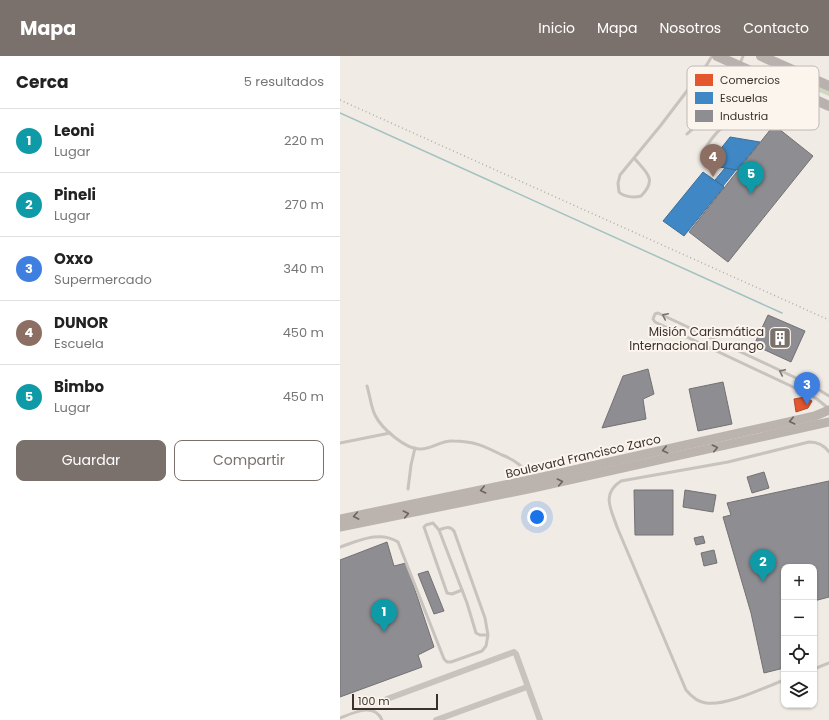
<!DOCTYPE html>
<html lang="es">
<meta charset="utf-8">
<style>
:root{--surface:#fff;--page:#f6f6f6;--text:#222;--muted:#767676;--line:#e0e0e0;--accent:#7a716c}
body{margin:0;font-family:Poppins,sans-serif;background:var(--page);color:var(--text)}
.controls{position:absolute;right:12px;bottom:12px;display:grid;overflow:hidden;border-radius:8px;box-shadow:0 1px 3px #0004}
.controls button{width:36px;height:36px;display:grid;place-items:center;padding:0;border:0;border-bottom:1px solid var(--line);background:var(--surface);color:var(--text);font:20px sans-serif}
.scale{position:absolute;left:12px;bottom:10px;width:86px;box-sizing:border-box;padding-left:4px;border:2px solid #3b302b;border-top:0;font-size:11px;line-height:14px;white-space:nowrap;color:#3b302b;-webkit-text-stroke:3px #fbf5ee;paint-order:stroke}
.you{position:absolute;left:197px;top:461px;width:14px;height:14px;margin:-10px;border:3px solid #fff;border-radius:50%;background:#1a73e8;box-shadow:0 0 0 6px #1a73e833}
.badge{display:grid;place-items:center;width:26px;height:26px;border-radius:50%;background:var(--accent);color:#fff;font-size:13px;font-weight:700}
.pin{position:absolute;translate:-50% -33px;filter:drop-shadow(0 1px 2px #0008)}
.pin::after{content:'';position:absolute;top:21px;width:14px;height:12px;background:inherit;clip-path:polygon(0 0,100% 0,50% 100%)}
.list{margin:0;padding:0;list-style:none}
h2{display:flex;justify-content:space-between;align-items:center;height:52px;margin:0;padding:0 16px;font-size:17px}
h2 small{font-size:13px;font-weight:400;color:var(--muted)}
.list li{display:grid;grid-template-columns:26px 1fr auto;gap:12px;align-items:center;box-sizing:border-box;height:64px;padding:0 16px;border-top:1px solid var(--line)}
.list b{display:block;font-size:15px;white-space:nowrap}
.list p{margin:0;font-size:13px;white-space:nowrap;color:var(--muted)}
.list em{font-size:13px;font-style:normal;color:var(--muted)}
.actions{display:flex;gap:8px;padding:12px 16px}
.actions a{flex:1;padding:9px 0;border:1px solid var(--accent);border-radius:8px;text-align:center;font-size:14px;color:var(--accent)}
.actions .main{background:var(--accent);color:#fff}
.icon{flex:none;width:22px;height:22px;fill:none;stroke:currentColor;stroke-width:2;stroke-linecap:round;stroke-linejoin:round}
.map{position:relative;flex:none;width:489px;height:664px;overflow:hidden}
header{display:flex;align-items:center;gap:24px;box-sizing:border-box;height:56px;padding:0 20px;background:var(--accent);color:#fff}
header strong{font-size:19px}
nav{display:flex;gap:22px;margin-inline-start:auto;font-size:14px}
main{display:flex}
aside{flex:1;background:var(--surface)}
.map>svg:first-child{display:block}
.green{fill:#d1d6bf}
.shops{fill:#e4572e;stroke:#b14b2d}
.schools{fill:#3f88c5;stroke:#3e6e97}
.industry{fill:#8d8d92;stroke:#747173}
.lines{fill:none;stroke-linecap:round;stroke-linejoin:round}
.stream{stroke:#a1c2c1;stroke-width:1.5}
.service{stroke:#c9c3be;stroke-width:3}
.minor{stroke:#c9c3be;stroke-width:6}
.secondary{stroke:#bab3ae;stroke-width:9}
.primary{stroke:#b8b1ad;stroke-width:10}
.rail{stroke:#b1aca8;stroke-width:1.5;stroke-dasharray:1 3;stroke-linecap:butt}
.oneway{stroke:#7b726d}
.oneway2{stroke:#6e645f}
.labels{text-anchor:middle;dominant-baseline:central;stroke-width:4;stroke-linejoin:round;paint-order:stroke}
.poi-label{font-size:12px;fill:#3b302b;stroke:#fbf5ee;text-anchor:end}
.street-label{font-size:12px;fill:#3b302b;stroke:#fbf5ee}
.key{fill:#fbf5ee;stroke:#c1bab4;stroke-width:1}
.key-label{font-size:11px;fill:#3b302b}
</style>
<header>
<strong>Mapa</strong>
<nav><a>Inicio</a><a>Mapa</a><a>Nosotros</a><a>Contacto</a></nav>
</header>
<main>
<aside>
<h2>Cerca<small>5 resultados</small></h2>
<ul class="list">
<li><span class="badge" style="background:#0f9aa8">1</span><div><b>Leoni</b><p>Lugar</p></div><em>220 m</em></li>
<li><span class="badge" style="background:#0f9aa8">2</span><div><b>Pineli</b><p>Lugar</p></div><em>270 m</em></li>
<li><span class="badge" style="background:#3f7fe0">3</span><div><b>Oxxo</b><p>Supermercado</p></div><em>340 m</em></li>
<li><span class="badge" style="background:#8d6e63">4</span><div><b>DUNOR</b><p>Escuela</p></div><em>450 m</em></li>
<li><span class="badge" style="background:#0f9aa8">5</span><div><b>Bimbo</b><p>Lugar</p></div><em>450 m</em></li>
</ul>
<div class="actions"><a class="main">Guardar</a><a>Compartir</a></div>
</aside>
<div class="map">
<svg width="489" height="664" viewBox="0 0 489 664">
<rect width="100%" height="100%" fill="#f0ebe5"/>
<polygon class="green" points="438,16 455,23 489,33 489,40 437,18"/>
<polygon class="shops" points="465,341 472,345 468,352 456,356 454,343"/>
<g class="schools">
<polygon points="390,81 420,86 397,114 368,109"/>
<polygon points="385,112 396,114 383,130 375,124"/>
<polygon points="363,116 384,131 344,180 323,165"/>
</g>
<g class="industry">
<polygon points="434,69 473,100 388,206 349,176"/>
<polygon points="428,259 465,275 451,306 414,289"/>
<polygon points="308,313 314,338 303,343 306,363 262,372 283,320"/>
<polygon points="383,326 392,368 358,375 349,333"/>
<polygon points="424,416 429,432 412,437 407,421"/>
<polygon points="489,425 489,541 474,545 474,511 444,511 444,612 424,617 411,557 383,461 391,459 387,447"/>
<polygon points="294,434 333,434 333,479 295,479"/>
<polygon points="345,434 376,439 373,456 343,451"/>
<polygon points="363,480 365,487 356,489 354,482"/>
<polygon points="47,486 54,510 66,507 94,591 78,599 82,611 0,641 0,504"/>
<polygon points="374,494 377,507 364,510 361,497"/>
<polygon points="88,515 104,555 94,558 78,518"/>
</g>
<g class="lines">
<polyline class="stream" points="0,57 442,257"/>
<g class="service">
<path d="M347 78C357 69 370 59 379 48 389 34 397 17 403 0"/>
<path d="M366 91C370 85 377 74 384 71 390 69 398 72 407 69"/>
<path d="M294 102C306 116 318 123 301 140 294 142 284 141 279 136L278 127 280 119 321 69 366 10 372 0"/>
<path d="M27 330C30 340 31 351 35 359 41 372 66 394 81 393 92 393 101 384 113 385 134 385 144 390 162 399 175 404 184 410 189 423"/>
<polyline points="488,352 477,343 468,338 315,266 313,263 315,258 318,257 471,329 489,340"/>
<polyline points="0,387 50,377"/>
<polyline points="68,433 71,409 75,392"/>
<polyline points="99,474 93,467 86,469 84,471 107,537 112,538 122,534"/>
<path d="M0 491C18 485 40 474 58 486L104 603 107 606H111L142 595 146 590 148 579 145 562 114 475C109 469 105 472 99 474L127 547 136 577 140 579H148"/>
<polyline points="474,613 489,607"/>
<path d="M444 624C423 632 387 650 366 647 357 646 351 640 346 634L277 471C271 453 261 438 281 425L388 406 469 386C478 386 484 389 489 396"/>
<path d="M0 662C13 657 34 646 42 664"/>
</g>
<g class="minor">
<polyline points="47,643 174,596 176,598 200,664"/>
<polyline points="96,664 187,631"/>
</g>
<g class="secondary">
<polyline points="0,463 189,424 475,360 489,354"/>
<polyline points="0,471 193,432 489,366"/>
</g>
<g class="primary">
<polyline points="377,0 489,50"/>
<polyline points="421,0 489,30"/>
</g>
<polyline class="rail" points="0,44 489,264"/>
</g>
<defs><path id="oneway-chevron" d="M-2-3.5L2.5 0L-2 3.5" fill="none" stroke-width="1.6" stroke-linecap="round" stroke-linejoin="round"/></defs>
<g class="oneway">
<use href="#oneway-chevron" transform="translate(325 260) rotate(-154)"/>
<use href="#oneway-chevron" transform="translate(442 316) rotate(-155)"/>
</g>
<g class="oneway2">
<use href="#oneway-chevron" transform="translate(452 365) rotate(167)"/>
<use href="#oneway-chevron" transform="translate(375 392) rotate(-13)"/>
<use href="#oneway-chevron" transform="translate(325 394) rotate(167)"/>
<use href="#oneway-chevron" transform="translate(220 426) rotate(-12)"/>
<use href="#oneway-chevron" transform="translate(143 434) rotate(168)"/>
<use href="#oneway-chevron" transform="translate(66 458) rotate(-12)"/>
<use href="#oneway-chevron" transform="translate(16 460) rotate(169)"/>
</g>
<defs>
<g id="building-square" transform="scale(1.15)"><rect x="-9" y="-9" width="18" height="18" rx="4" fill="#7a716c" stroke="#fbf5ee"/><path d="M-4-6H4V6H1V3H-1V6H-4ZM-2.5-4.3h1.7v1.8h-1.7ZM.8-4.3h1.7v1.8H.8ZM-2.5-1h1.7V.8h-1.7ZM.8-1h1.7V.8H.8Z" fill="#fff"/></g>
</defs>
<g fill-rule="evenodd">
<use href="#building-square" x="440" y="282"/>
</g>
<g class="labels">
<g class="poi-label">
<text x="424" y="275">Misión Carismática<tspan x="424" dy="14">Internacional Durango</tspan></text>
</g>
<g class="street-label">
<text transform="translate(243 400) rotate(-13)">Boulevard Francisco Zarco</text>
</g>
</g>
<rect x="347" y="10" width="132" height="64" rx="6" class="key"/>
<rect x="355" y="18" width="18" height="12" fill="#e4572e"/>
<rect x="355" y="36" width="18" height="12" fill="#3f88c5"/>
<rect x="355" y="54" width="18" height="12" fill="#8d8d92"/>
<g class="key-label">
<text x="380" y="28">Comercios</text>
<text x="380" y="46">Escuelas</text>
<text x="380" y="64">Industria</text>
</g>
</svg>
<div class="controls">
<button>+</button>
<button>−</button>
<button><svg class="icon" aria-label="locate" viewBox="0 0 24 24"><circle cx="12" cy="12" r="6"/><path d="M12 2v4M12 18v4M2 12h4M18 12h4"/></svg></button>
<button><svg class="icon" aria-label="layers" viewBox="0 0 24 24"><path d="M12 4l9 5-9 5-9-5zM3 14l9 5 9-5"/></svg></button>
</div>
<div class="scale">100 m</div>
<div class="you"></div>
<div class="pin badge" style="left:44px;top:576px;background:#0f9aa8">1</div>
<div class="pin badge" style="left:423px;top:526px;background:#0f9aa8">2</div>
<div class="pin badge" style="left:467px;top:349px;background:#3f7fe0">3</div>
<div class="pin badge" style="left:373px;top:121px;background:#8d6e63">4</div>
<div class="pin badge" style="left:411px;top:138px;background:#0f9aa8">5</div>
</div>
</main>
